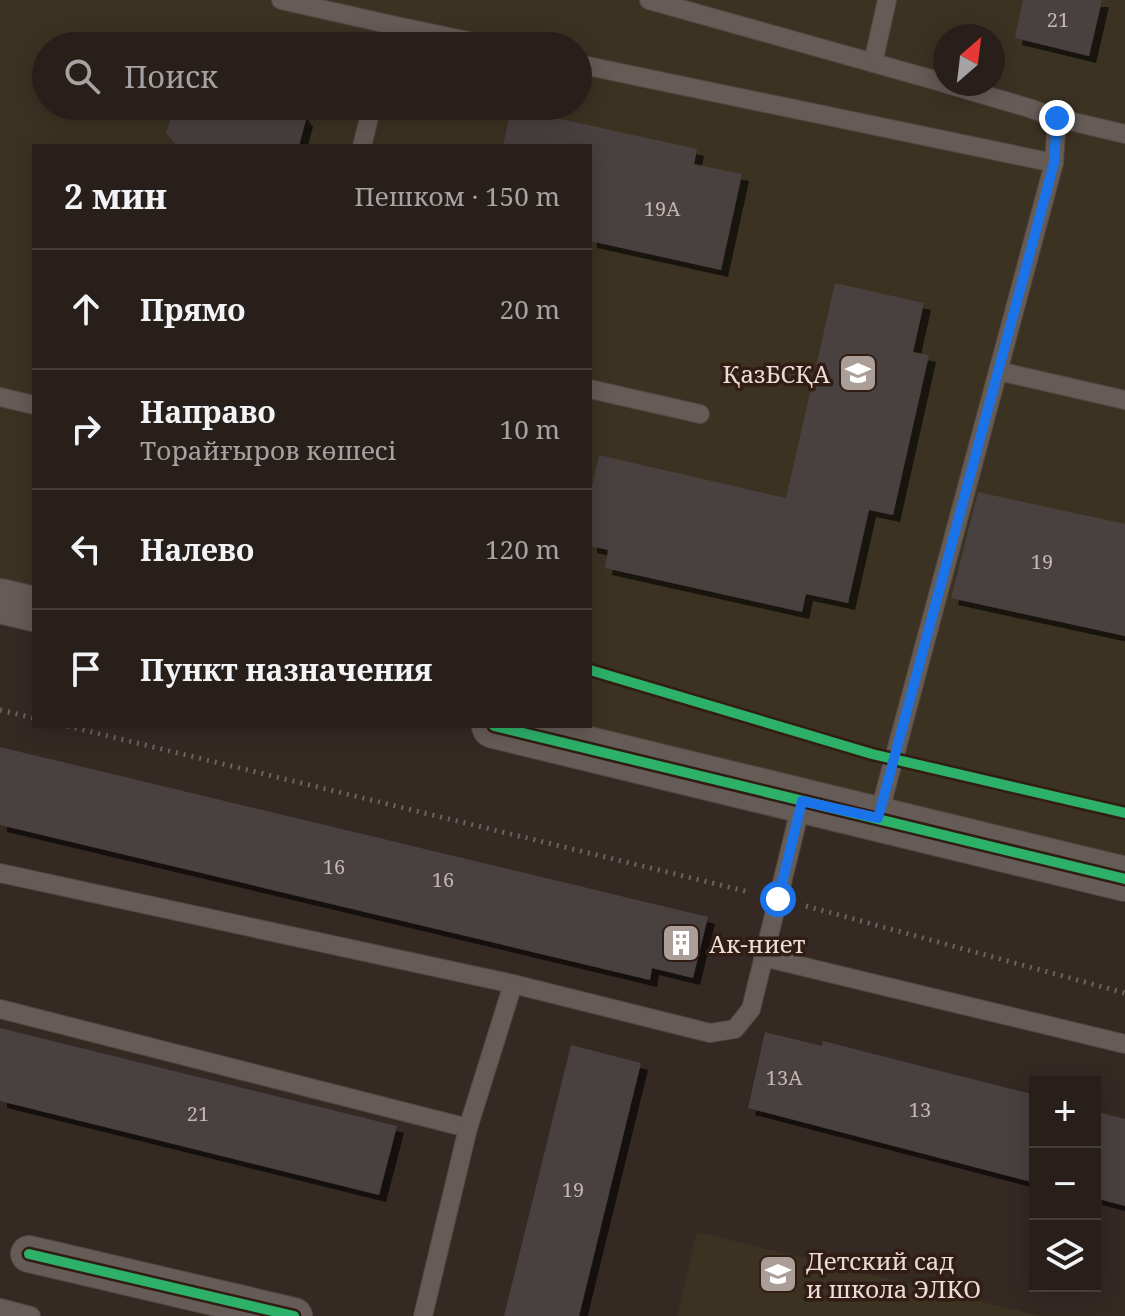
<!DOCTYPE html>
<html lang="ru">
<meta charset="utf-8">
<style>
:root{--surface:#281f1b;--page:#342c28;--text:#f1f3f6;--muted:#a5a2a3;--line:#443d3a}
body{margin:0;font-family:"Noto Serif",serif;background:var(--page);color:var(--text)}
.controls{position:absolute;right:24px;bottom:24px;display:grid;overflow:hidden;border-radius:0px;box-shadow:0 4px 20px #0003}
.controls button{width:72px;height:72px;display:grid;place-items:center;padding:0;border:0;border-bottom:2px solid var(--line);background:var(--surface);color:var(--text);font:40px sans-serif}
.compass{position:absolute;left:933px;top:24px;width:72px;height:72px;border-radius:50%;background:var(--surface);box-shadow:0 4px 20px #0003;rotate:28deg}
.stop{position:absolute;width:24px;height:24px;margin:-18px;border:6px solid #1a73e8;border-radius:50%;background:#fff}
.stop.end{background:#1a73e8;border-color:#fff;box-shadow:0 2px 8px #0008}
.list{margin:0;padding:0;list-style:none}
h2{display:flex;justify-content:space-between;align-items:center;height:104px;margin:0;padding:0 32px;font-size:34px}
h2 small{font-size:26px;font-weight:400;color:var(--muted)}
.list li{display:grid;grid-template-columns:52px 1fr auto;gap:24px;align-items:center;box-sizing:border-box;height:120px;padding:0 32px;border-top:2px solid var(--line)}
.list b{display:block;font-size:30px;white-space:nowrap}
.list p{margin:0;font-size:26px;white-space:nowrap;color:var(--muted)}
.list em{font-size:26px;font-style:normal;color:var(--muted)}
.icon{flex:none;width:44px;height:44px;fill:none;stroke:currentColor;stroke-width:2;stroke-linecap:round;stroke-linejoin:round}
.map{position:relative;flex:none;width:1125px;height:1316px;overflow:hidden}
.search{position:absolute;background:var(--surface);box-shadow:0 4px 20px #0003;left:32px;top:32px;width:560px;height:88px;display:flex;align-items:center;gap:20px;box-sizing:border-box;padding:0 28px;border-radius:44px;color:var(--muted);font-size:30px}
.panel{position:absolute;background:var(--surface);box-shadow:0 4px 20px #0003;left:32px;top:144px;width:560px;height:584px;border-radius:0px}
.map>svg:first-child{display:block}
.education{fill:#3b3222;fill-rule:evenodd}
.building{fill:#4a3f3f;filter:url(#shadow)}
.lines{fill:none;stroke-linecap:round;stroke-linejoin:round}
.service-casing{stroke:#514743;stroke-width:20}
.minor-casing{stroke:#514743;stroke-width:38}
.tertiary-casing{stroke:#514743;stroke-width:46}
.path{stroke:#6b635f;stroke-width:5;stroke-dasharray:2 6;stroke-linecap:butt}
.service{stroke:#655b57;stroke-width:18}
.minor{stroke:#655b57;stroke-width:36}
.tertiary{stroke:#655b57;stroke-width:44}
.cycleway-casing{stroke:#321d14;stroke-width:15}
.cycleway{stroke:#2db169;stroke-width:10}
.route{stroke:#1a73e8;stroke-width:10}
.labels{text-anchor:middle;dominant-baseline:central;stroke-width:7;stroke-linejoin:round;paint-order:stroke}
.number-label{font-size:20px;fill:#c3b5b0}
.poi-label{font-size:24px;fill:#ebdcd6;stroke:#321d14;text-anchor:start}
</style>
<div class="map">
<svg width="1125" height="1316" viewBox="0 0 1125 1316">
<defs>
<filter id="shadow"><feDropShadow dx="7" dy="7" stdDeviation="0" flood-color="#0009"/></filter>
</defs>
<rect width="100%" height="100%" fill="#352924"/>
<g class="education">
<path d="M0 0H1125V879L494 726H590V146H34V609L0 601ZM945 36H993V84H945ZM46 46H578V106H46Z"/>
<polygon points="697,1232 1041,1316 677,1316"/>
</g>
<g class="building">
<polygon points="1023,0 1102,0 1089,56 1015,38"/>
<polygon points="175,106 296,106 306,120 299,146 177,146 166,133"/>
<polygon points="511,108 697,149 694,164 742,174 721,270 590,241 590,146 503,146"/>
<polygon points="835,283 924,303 913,352 929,355 893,515 869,510 848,603 806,594 802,612 605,568 608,550 590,546 590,496 599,455 786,498"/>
<polygon points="978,492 1125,524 1125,636 951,598"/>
<polygon points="0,747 708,917 693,978 652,968 650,980 0,825"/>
<polygon points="0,1028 397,1126 379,1195 0,1101"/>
<polygon points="765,1032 822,1046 823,1041 1035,1095 1035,1183 748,1108"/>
<polygon points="571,1045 641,1063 579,1316 504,1316"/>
<polygon points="1095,1111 1125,1119 1125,1206 1095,1198"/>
</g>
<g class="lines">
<g class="service-casing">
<g id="service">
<polyline points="281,0 392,25 387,46"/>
<polyline points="649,0 945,83"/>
<polyline points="392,25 492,46"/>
<polyline points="873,63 887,0"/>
<polyline points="578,64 1054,163"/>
<polyline points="947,84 1029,108 1057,118"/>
<polyline points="362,146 372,106"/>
<polyline points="998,371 1125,400"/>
<polyline points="590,389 700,414"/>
<polyline points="0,397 34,405"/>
<polyline points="878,818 1054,163 1057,118 1125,134"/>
<polyline points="0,873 513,984 710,1033 735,1029 751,1009 802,801"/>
<polyline points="763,957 1125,1044"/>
<polyline points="0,1009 468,1128"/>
<polyline points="0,1308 31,1316"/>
<polyline points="423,1316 468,1128 513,984"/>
</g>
</g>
<g class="minor-casing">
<polyline id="minor" points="29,1254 294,1316"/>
</g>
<g class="tertiary-casing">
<g id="tertiary">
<polyline points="0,601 34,609"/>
<polyline points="494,726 1125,879"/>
</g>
</g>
<g class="path">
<polyline points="0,710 34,718"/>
<polyline points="67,726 749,892"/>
<polyline points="806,906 1125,993"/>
</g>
<use href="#service" class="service"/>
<use href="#minor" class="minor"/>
<use href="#tertiary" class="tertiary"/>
<g class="cycleway-casing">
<g id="cycleway">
<polyline points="590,670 872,754 1125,813"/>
<polyline points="494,726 1125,879"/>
<polyline points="29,1254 294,1316"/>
</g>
</g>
<use href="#cycleway" class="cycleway"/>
</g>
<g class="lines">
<polyline class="route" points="778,899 802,801 878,818 1054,163 1057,118"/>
</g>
<defs>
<g id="university-square" transform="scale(2)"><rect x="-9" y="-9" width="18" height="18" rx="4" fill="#ab9d98" stroke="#321d14"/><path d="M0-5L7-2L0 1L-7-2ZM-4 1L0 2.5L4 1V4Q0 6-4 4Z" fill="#fff"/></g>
<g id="building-square" transform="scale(2)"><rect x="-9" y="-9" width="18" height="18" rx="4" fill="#ab9d98" stroke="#321d14"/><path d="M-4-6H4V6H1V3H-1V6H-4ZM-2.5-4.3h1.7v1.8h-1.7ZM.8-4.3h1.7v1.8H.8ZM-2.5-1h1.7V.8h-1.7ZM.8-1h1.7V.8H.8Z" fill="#fff"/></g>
<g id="school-square" transform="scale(2)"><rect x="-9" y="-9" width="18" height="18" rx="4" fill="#ab9d98" stroke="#321d14"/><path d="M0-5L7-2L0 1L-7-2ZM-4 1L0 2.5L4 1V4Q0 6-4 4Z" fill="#fff"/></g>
</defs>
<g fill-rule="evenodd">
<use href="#university-square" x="858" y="373"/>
<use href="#building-square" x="681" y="943"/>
<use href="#school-square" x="778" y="1274"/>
</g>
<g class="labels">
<g class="number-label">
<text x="1058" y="19">21</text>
<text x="662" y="208">19А</text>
<text x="1042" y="561">19</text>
<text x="334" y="866">16</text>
<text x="443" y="879">16</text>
<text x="784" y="1077">13А</text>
<text x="920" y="1109">13</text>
<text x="198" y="1113">21</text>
<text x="573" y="1189">19</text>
</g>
<g class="poi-label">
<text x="830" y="373" text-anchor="end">ҚазБСҚА</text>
<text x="709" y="943">Ак-ниет</text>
<text x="806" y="1260">Детский сад<tspan x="806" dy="28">и школа ЭЛКО</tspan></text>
</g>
</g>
</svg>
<div class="controls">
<button>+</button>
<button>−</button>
<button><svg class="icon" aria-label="layers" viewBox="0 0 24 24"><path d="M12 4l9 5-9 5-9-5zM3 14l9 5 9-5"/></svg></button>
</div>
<svg class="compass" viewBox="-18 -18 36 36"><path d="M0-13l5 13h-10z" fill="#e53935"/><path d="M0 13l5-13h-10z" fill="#a5a2a3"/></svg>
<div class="stop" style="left:778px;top:899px"></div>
<div class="stop end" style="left:1057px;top:118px"></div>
<div class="search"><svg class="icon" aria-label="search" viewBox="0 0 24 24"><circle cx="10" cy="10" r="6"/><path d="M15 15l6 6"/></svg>Поиск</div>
<section class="panel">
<h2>2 мин<small>Пешком · 150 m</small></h2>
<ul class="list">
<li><svg class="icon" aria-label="ahead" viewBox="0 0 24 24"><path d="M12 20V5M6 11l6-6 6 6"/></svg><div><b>Прямо</b></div><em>20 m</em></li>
<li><svg class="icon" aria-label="right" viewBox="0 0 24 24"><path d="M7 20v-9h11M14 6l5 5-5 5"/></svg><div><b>Направо</b><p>Торайғыров көшесі</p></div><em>10 m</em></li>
<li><svg class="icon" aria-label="left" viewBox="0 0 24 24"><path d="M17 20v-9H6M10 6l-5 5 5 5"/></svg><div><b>Налево</b></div><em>120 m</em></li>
<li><svg class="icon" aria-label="arrive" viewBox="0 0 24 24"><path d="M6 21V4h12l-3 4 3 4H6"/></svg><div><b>Пункт назначения</b></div></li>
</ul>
</section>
</div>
